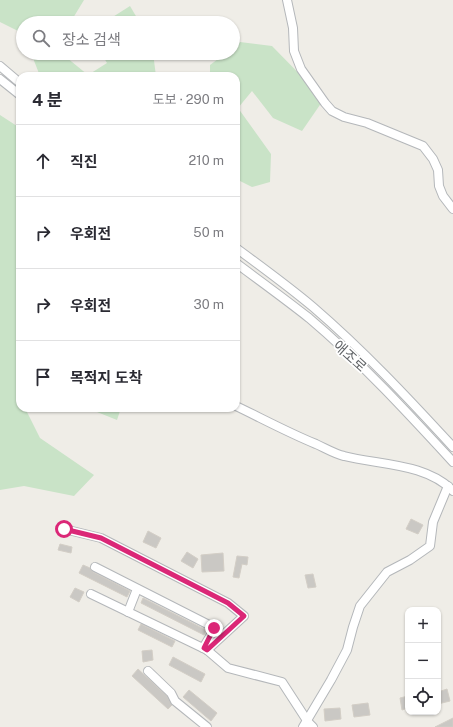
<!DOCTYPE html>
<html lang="ko">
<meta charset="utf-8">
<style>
:root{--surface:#fff;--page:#f2f2f3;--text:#2b2b33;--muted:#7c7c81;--line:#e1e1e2}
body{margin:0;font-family:"Public Sans","Noto Sans KR",sans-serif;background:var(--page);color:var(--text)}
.controls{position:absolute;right:12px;bottom:12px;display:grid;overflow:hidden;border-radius:8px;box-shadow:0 1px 3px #0004}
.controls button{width:36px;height:36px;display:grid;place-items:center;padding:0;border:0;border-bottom:1px solid var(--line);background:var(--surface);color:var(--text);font:20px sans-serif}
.stop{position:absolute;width:12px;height:12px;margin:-9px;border:3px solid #db2777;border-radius:50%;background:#fff}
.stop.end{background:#db2777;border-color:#fff;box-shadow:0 1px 4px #0008}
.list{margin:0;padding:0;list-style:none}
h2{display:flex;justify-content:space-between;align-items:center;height:52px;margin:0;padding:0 16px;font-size:17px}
h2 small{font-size:13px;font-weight:400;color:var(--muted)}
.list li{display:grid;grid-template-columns:26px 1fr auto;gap:12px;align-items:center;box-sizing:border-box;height:72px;padding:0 16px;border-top:1px solid var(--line)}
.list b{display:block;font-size:15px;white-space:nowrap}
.list em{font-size:13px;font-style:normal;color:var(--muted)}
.icon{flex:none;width:22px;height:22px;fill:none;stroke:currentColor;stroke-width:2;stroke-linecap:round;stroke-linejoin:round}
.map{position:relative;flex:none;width:453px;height:727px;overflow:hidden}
.search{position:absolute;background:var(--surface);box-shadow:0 1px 3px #0004;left:16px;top:16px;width:224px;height:44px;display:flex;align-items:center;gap:10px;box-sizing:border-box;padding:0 14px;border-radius:22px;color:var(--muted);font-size:15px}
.panel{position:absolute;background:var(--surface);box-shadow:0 1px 3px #0004;left:16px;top:72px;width:224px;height:340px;border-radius:12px}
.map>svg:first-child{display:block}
.green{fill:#c9e3c7}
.building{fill:#cac8c4;stroke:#d3cec6}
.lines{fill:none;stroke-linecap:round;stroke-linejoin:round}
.minor-casing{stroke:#b4b7ba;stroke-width:10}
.minor{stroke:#fff;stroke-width:8}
.route{stroke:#db2777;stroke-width:5}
.labels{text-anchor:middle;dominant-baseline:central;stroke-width:3.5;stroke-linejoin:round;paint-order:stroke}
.street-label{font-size:14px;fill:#5f6265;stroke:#fff}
</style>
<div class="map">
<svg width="453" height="727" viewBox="0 0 453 727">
<rect width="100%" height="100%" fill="#efede7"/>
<g class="green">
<polygon points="0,0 84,0 70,23 23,23 23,35 22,33 0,22"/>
<polygon points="130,6 140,23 107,23 108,20"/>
<polygon points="240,42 272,46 324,99 302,131 273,118 252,91 238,108 271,154 270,182 252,187 236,179 236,76 210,76 210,65 226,53 233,53 233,48"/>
<polygon points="31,53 61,53 88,75 107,63 101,53 153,53 156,76 40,76"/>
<polygon points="0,115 20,128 20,408 25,408 40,438 94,475 74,496 24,486 0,490"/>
<polygon points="87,408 121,408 117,420"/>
</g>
<g class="building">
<polygon points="411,519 423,525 418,534 406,529"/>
<polygon points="148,531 161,538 156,548 143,542"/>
<polygon points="60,544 72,547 71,553 58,550"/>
<polygon points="187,552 198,559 193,568 181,561"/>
<polygon points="223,553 224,571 202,572 201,555"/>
<polygon points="237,556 248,557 247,565 242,564 239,578 233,577"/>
<polygon points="83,565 90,568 93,572 130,591 127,597 79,573"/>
<polygon points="313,574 316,587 308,588 305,575"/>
<polygon points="75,588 84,592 79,602 70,597"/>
<polygon points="143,598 206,630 204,635 141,603"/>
<polygon points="141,624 175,641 172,647 138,630"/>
<polygon points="152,650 153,660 143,662 142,651"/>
<polygon points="173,657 205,674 201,682 169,665"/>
<polygon points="138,669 167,696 172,705 168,709 132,676"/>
<polygon points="447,689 450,701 438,704 438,692"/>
<polygon points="189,690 217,713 211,721 183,697"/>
<polygon points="408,696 408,708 402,710 400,698"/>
<polygon points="368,703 370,715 354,717 352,705"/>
<polygon points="340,708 341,719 325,721 324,709"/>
<polygon points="453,718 453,727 435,727"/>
</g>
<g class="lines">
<g class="minor-casing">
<g id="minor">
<polyline points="287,0 293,28 294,51 301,69 325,103 332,111 344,117 367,123 423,146 433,159 438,170 439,186 443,196 453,209"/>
<polyline points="0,66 20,83"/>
<polyline points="0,79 20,95"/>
<path d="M236 248C262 267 288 286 313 307 363 350 408 398 453 447"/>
<path d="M236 263C260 281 285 299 309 318 361 362 407 412 453 462"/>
<path d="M236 406C263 419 289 433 316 444 325 448 335 454 344 456 379 465 426 463 453 491"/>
<polyline points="64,529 101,538 228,603 244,616 207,650"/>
<polyline points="95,567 215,628 203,648"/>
<polyline points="91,594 207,650 228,668 282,682 308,722 313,727"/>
<polyline points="128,612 137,589"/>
<polyline points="148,671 171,693 175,701 207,727"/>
<polyline points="303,727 331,680 347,650 353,627 360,606 387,572 410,560 430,546 433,522 448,486"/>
</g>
</g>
<use href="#minor" class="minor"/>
</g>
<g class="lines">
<polyline class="route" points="64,529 101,538 228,603 244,616 207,650 204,648 214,628"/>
</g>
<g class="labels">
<g class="street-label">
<text transform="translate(350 356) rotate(42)">애조로</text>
</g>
</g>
</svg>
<div class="controls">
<button>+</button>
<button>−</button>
<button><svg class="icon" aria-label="locate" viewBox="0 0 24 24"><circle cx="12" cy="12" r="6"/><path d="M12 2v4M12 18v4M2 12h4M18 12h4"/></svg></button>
</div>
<div class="stop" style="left:64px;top:529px"></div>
<div class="stop end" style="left:214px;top:628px"></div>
<div class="search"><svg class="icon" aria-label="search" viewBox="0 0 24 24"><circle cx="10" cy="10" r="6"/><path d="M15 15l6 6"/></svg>장소 검색</div>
<section class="panel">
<h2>4 분<small>도보 · 290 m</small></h2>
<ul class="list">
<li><svg class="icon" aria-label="ahead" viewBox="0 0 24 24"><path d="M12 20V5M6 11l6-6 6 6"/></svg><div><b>직진</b></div><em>210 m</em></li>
<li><svg class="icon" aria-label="right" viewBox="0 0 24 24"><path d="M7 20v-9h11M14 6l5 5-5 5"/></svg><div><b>우회전</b></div><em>50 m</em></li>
<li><svg class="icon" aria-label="right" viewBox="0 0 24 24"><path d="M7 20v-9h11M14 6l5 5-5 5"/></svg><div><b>우회전</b></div><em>30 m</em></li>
<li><svg class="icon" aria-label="arrive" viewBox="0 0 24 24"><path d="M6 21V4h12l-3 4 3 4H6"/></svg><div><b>목적지 도착</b></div></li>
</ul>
</section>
</div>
